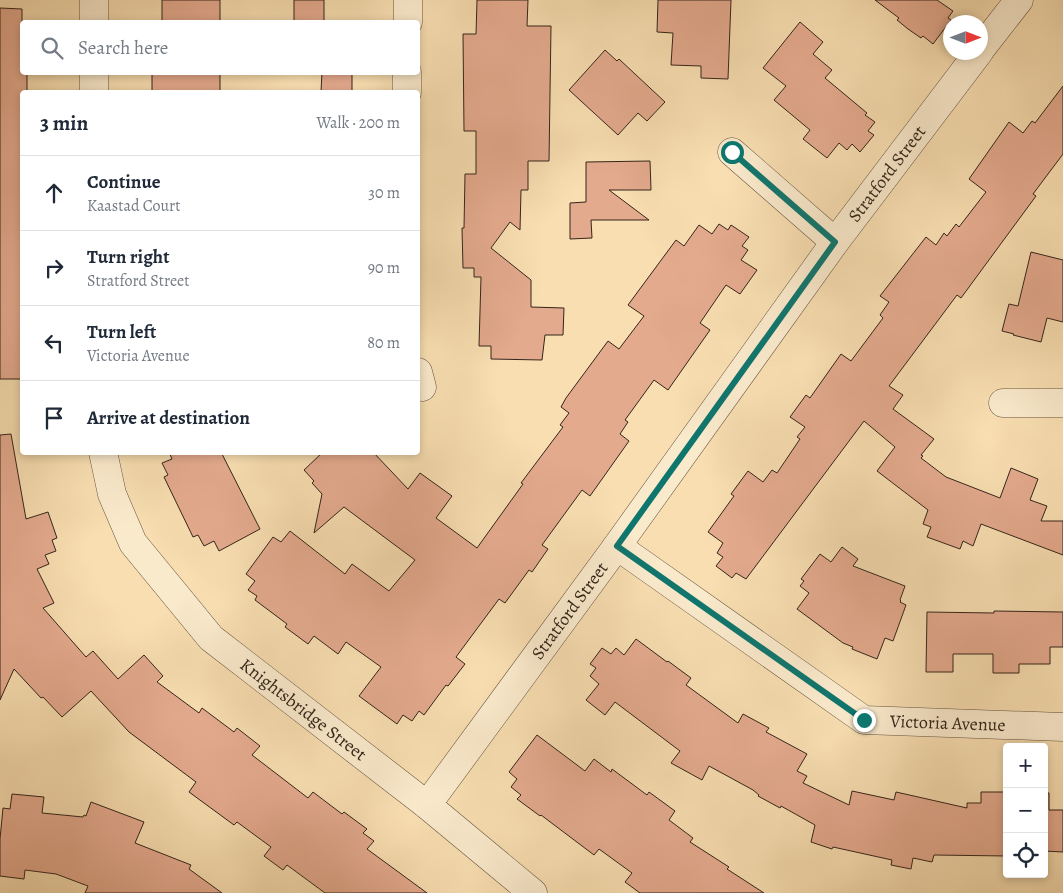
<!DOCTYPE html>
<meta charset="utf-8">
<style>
:root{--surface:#fff;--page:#f2f2f3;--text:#1f2937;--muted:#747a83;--line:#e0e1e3}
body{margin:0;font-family:Alegreya,serif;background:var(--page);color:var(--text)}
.controls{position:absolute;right:15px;bottom:15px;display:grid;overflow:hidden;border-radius:5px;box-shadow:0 2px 8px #0003}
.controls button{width:45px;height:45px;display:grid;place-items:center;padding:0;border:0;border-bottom:1px solid var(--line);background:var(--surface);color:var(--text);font:25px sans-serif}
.compass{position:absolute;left:943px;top:15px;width:45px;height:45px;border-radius:50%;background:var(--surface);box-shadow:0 2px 8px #0003;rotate:90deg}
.stop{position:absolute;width:15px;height:15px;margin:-11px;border:4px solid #0f766e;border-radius:50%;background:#fff}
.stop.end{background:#0f766e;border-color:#fff;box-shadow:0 1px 5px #0008}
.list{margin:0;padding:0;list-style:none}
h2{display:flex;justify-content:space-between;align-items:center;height:65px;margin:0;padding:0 20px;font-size:21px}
h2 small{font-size:16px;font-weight:400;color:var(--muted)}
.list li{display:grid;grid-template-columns:32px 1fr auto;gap:15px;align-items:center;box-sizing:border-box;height:75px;padding:0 20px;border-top:1px solid var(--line)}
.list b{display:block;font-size:19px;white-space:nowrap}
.list p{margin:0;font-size:16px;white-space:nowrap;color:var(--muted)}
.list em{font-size:16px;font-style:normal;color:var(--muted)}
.icon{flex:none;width:28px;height:28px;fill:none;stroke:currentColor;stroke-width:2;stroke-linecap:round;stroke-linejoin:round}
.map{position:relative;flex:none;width:1063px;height:893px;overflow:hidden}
.search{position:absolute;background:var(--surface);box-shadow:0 2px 8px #0003;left:20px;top:20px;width:400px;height:55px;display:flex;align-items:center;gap:12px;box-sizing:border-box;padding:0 18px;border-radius:5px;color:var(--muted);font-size:19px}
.panel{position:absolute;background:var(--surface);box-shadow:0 2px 8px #0003;left:20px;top:90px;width:400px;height:365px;border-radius:5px}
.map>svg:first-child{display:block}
.building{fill:#e4aa8e;stroke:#34251a}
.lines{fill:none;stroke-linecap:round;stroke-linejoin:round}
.minor-casing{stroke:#655340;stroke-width:29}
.minor{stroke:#faeacc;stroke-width:28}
.route{stroke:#0f766e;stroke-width:6}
.labels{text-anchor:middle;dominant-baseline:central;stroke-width:4.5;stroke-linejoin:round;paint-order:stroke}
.street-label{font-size:18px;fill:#34251a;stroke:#faeacc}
</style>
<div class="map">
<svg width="1063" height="893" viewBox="0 0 1063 893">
<rect width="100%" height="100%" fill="#f8deb1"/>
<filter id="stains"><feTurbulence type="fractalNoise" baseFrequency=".004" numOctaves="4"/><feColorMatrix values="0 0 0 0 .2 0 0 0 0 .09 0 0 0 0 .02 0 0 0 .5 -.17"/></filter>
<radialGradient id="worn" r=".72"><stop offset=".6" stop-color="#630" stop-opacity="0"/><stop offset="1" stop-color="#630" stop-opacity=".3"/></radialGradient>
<g class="building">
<rect x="162" y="0" width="58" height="22"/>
<rect x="294" y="0" width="30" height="22"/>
<polygon points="477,0 528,0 527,26 551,26 549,161 528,161 528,190 521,190 520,230 510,222 491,248 531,280 531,307 564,308 563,335 545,335 542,360 491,359 491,346 479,346 481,277 474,277 474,268 463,268 462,228 464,228 465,174 476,174 476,131 464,131 463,34 476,34"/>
<polygon points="658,0 731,0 728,79 701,78 701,66 671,65 673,33 657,32"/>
<polygon points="875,0 937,0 953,11 948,18 951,20 933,44 923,36 921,38 908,29 897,20 899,18"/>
<polygon points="0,8 22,9 22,72 27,72 27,92 22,92 22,379 0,379"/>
<polygon points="800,22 823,42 813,54 832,70 825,78 867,113 865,115 875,122 868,131 874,135 860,152 852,144 847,150 839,143 827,158 803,139 810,130 774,100 786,86 763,68"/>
<polygon points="605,50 617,61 619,59 665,102 647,121 638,113 618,135 569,90"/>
<rect x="152" y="72" width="68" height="20"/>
<polygon points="322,72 352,72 352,92 321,92"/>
<polygon points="1063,86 1063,154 1033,194 1036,196 961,298 957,295 889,386 903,395 893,409 934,439 921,455 923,456 921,458 946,477 1000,498 1011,468 1038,479 1030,500 1047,506 1041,521 1063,521 1063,555 981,524 973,546 963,541 960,549 927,537 931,527 923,524 928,510 877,471 895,447 864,421 746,579 736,573 732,578 716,566 723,557 717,553 723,543 708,532 734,496 731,494 748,471 763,482 772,470 777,473 800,439 797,437 805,427 790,417 806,395 810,398 841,354 851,361 883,318 880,315 889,302 880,296 926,237 936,245 944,233 947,236 956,224 959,227 986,192 969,179 1009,122 1023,133 1032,121 1035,123"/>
<polygon points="650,161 651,190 609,190 649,220 591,220 592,238 570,239 570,203 586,202 586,162"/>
<polygon points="719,224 728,230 731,225 749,237 742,246 748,250 741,260 757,270 740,294 726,285 700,323 710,330 668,390 654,380 625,420 628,422 620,434 629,441 590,496 582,490 542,545 548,549 532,572 529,570 505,603 499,599 456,657 465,664 448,686 446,685 424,715 419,711 412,721 403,715 397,724 359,696 381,667 346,642 338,654 314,636 308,644 285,627 287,624 255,600 257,596 248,590 255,581 246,574 273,537 281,542 290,531 345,574 352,564 389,591 415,560 344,507 314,533 322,494 312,483 314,481 304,470 323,452 373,452 408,489 420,473 452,496 436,518 477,548 523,484 521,483 563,427 560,425 569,413 561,407 566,398 608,341 619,349 644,316 628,305 676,240 684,246 699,225 712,234"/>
<polygon points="1031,252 1063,260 1063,322 1047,318 1041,342 1013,335 1014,334 1002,331 1009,304 1018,306"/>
<polygon points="11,434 26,519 48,512 57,538 52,540 56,551 45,555 49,564 37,569 54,603 43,608 86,657 93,651 118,679 144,655 163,676 157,682 199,713 202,708 234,732 237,728 260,746 252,755 308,798 313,792 342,814 344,812 367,829 363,833 374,841 367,849 427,893 325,893 287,865 283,870 264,856 271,847 237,822 234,825 189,792 196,782 129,732 91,691 62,717 43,697 41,698 14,669 0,700 0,435"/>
<polygon points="169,452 221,452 260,529 219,551 214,541 204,546 198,535 193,537 164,477 168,475 162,463 172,459"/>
<polygon points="842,547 858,559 853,566 905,586 900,600 901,601 900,602 906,605 893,641 885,638 877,659 852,649 853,647 843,643 797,609 809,593 800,586 804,581 801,579 820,554 831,562"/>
<polygon points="994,611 1063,612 1063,647 1050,647 1050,664 1019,664 1019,673 993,673 993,654 953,654 953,672 926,672 927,612 994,613"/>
<polygon points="636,639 667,662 668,661 691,678 686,685 738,723 743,714 769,728 766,732 807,754 797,771 807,776 803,783 849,805 852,791 894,800 896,792 967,808 967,803 981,803 981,792 1007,792 1007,856 934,855 932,862 913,858 911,869 891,865 892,860 833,847 832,849 811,842 815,825 781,806 780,808 758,796 759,795 753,790 709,766 702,780 671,763 680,751 615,702 605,715 586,700 599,684 590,676 596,668 590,664 602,648 611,654 616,648 624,655"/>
<polygon points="537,735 585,771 594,759 611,772 612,769 647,795 649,792 675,811 669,820 693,838 690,842 729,867 727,869 764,893 640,893 625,882 632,873 599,849 594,855 541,815 540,816 517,799 521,795 511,787 517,779 509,772"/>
<polygon points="1044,792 1049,793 1049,810 1063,810 1063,852 1044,851"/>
<polygon points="12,794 44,797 42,813 83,817 84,815 86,816 91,802 144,822 135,843 191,865 189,869 222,893 85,893 88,886 56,874 25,870 24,879 0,876 0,839 3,808 10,809"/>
</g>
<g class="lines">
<g class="minor-casing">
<g id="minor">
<polyline points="94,22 94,0"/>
<polyline points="408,22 408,0"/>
<polyline points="980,50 1019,0"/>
<polyline points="94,92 94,72"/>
<polyline points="407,92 407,72"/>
<polyline points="732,152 835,242"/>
<polyline points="418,372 422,387"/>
<polyline points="1003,403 1063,403"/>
<path id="s1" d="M103 452 112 494 133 543 211 638 427 805 533 893"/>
<path id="s2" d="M617 546 864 720 1063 727"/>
<path id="s3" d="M427 805 617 546 835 242 979 52"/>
</g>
</g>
<use href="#minor" class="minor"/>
</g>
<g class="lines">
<polyline class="route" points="732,152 835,242 617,546 864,720"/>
</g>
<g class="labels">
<g class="street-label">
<text stroke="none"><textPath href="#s3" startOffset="781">Stratford Street</textPath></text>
<text stroke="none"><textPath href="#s3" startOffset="241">Stratford Street</textPath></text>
<text stroke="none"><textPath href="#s1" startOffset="336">Knightsbridge Street</textPath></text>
<text stroke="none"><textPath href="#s2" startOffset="386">Victoria Avenue</textPath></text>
</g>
</g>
<rect width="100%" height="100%" filter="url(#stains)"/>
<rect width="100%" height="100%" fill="url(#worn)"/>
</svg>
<div class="controls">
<button>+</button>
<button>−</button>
<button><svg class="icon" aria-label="locate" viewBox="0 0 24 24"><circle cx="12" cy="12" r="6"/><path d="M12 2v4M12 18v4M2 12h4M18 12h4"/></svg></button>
</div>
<svg class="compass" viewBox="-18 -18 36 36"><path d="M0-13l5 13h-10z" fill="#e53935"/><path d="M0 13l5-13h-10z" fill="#747a83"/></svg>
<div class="stop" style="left:732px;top:152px"></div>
<div class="stop end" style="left:864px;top:720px"></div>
<div class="search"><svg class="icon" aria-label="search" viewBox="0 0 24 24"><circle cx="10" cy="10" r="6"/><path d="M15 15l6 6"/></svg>Search here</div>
<section class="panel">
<h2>3 min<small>Walk · 200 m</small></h2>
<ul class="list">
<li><svg class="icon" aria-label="ahead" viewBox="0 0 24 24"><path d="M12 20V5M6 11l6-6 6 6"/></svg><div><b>Continue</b><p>Kaastad Court</p></div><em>30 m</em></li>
<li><svg class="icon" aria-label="right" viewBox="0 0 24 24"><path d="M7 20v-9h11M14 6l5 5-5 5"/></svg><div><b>Turn right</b><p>Stratford Street</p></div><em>90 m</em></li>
<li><svg class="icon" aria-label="left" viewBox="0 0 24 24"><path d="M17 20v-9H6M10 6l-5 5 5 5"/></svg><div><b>Turn left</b><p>Victoria Avenue</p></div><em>80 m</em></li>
<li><svg class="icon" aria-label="arrive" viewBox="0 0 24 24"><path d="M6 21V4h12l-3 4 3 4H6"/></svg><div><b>Arrive at destination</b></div></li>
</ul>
</section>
</div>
